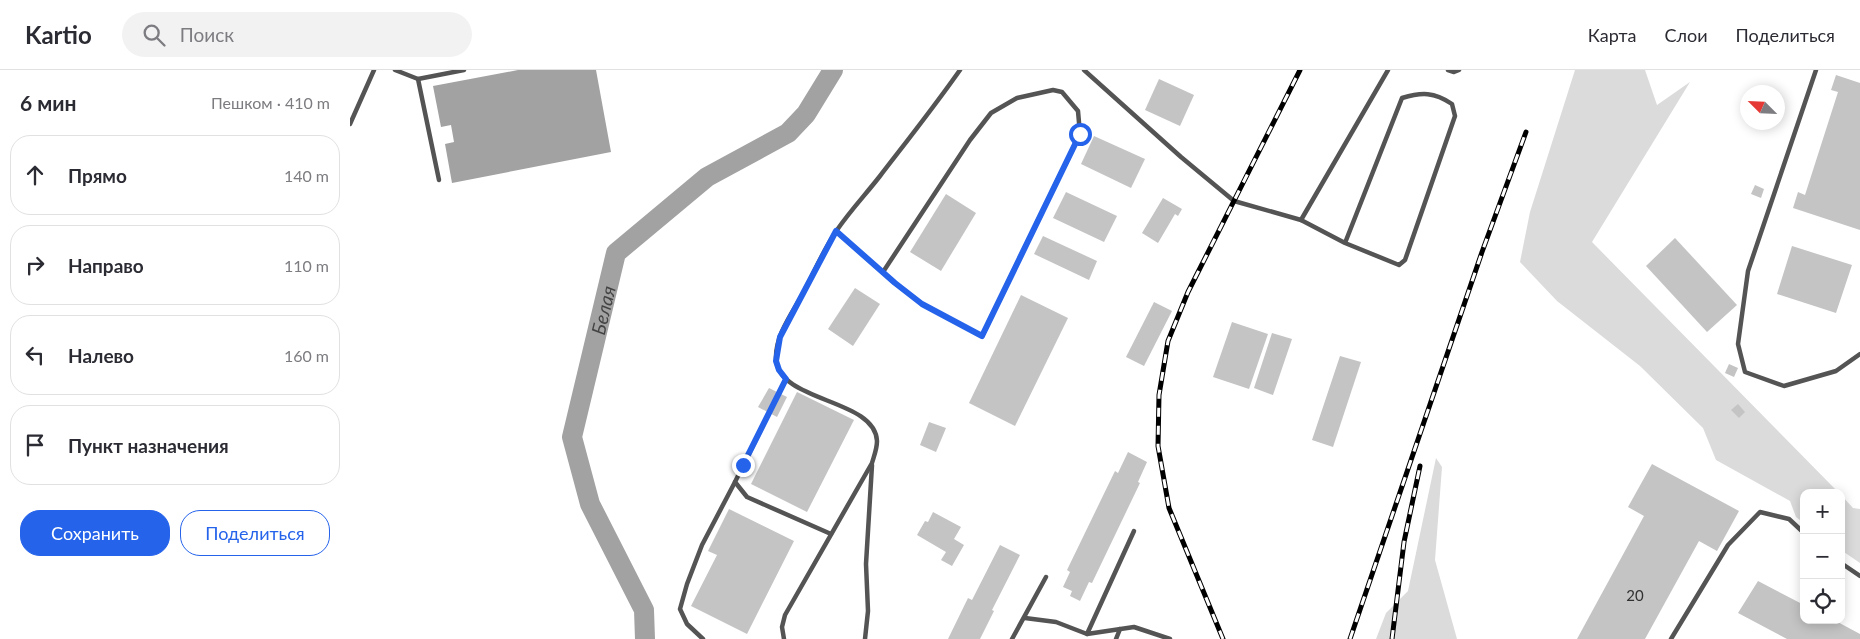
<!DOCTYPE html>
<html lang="ru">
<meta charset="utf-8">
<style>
:root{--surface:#fff;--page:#f2f2f3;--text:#2b2b33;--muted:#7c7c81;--line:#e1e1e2;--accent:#2563eb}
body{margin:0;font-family:Lato,sans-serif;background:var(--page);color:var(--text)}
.controls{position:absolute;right:15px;bottom:15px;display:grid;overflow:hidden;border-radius:10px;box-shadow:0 2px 12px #0003}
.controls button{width:45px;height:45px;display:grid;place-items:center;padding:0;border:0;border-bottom:1px solid var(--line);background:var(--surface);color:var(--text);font:25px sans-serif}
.compass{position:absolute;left:1390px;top:15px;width:45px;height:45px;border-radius:50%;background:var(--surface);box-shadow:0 2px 12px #0003;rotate:294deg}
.stop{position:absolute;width:15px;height:15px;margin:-11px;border:4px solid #2563eb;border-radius:50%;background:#fff}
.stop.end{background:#2563eb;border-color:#fff;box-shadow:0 1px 5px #0008}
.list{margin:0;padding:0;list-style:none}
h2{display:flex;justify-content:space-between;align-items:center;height:65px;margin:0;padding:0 20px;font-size:21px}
h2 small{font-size:16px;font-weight:400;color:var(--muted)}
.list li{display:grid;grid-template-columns:32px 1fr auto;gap:15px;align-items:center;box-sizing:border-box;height:80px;margin:0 10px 10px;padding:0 10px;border:1px solid var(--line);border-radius:20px}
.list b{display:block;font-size:19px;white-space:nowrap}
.list em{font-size:16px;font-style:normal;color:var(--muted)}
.actions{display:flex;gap:10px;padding:15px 20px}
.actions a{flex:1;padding:11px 0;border:1px solid var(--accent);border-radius:20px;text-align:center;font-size:18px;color:var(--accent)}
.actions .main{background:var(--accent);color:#fff}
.icon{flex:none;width:28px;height:28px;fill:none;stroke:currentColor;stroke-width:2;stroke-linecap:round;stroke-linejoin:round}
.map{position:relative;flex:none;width:1510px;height:569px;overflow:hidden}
header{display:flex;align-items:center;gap:30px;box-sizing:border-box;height:70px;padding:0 25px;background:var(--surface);border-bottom:1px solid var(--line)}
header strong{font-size:24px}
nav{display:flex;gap:28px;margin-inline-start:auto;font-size:18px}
.search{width:350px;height:45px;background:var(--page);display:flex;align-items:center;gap:12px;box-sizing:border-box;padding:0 18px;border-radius:28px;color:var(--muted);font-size:19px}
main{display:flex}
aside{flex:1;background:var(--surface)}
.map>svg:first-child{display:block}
.green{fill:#dbdbdb}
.water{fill:#a2a2a2}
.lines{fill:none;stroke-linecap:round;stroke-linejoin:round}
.river{stroke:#a2a2a2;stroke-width:20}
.building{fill:#c4c4c4}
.service{stroke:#545454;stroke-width:4.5}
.rail-casing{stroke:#000;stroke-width:5}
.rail{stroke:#fff;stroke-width:3;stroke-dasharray:9;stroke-linecap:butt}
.route{stroke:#2563eb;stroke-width:6}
.labels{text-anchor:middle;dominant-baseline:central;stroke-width:4;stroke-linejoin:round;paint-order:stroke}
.number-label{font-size:15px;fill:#313131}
.water-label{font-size:19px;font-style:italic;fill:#434343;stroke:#fff}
</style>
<header>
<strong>Kartio</strong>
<div class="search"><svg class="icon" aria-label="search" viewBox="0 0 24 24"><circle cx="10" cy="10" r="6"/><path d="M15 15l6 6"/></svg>Поиск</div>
<nav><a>Карта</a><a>Слои</a><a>Поделиться</a></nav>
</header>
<main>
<aside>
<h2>6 мин<small>Пешком · 410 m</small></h2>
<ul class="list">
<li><svg class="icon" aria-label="ahead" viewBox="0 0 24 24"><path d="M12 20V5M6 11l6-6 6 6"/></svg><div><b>Прямо</b></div><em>140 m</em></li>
<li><svg class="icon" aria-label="right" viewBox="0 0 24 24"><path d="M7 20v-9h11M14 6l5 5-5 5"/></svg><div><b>Направо</b></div><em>110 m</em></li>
<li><svg class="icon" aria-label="left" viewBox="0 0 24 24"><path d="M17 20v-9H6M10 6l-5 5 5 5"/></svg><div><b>Налево</b></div><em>160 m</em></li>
<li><svg class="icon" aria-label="arrive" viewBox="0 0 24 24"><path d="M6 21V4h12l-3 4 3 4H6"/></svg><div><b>Пункт назначения</b></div></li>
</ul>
<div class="actions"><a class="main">Сохранить</a><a>Поделиться</a></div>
</aside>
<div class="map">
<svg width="1510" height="569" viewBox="0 0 1510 569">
<rect width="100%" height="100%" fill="#fff"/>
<g class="green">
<polygon points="1225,0 1295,0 1307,35 1340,12 1242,172 1489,423 1454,423 1454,453 1446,447 1440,431 1366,390 1353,358 1290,296 1207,231 1170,192 1180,142"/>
<polygon points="1086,388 1092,397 1085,490 1107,569 1026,569 1036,543 1058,521"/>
<polygon points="1491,425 1503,438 1510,439 1510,493 1491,480"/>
</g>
<polygon class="water" points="168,0 246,0 261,82 102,113 95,74 104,72 101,55 91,57 83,16"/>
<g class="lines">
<path class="river" id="s1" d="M295 569 294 540 240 434 222 367 266 183 357 107 438 63 456 44 483 0"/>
</g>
<g class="building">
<polygon points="1486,5 1510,13 1510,160 1443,138 1448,122 1455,125 1488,22 1481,20"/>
<polygon points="809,9 844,25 830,56 795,40"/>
<polygon points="744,66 795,89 781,118 731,94"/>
<polygon points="1405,115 1414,119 1411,128 1401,124"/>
<polygon points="716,122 767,146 754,172 703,148"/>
<polygon points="596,124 626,143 591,201 560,182"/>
<polygon points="813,128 832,139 828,146 825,144 808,173 792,163"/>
<polygon points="693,166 747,191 739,210 684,184"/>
<polygon points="1325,168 1387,235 1357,262 1296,196"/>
<polygon points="1442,176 1502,195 1486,243 1427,224"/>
<polygon points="505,218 530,234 503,276 478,259"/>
<polygon points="671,225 718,248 665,356 619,333"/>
<polygon points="804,232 822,241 794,296 776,287"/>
<polygon points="882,252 918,264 899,319 863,307"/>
<polygon points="922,263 942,269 923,325 904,318"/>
<polygon points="990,286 1011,292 983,377 962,370"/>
<polygon points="1379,294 1388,298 1384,307 1375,303"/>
<polygon points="419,318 437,327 427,347 408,337"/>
<polygon points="447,322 504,350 457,442 401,414"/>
<polygon points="1388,334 1395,342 1389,348 1381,340"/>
<polygon points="579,352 596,358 586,382 570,375"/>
<polygon points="778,382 797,392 788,412 790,413 742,513 739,512 730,531 720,526 722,521 713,517 720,502 717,500 765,401 768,403"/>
<polygon points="1302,394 1389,441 1367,481 1349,471 1295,569 1227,569 1294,446 1278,437"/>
<polygon points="379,439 444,471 397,564 341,536 367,485 358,481"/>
<polygon points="583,442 611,457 604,469 614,475 602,496 591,490 596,482 567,465 575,451 578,452"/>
<polygon points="650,475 670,485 642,540 644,541 630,569 598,569 618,528 622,530"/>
<polygon points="1408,511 1454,535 1454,550 1484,550 1510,564 1510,569 1437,569 1388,543"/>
</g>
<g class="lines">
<g class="service">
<polyline points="45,0 68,9 114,0"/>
<path d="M734 0 831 87 884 131 951 150 995 173 1049 195 1055 190 1105 46 1102 34C1084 22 1072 22 1052 28L995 173"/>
<polyline points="1098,0 1104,2 1109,0"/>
<polyline points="1466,0 1398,201 1388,274 1395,302 1434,316 1486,301 1510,284"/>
<polyline points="68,9 89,110"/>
<polyline points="0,54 24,0"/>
<polyline points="951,150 1038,0"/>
<polyline points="486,161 545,213 572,234 632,266 730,64 728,41 712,22 703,20 667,28 641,43 620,70 533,202"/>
<polyline points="436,309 385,412 397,427 481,464"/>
<polyline points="1491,493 1510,506"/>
<polyline points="675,548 706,552 737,564 784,557 820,569"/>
<polyline points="737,564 784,461"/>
<polyline points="353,569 337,554 330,539 337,514 352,475 385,412"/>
<path d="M434 569 432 557 435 545 522 393C524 386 527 379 527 371 525 328 429 333 426 289 425 267 440 246 451 227 463 205 473 180 487 160 500 141 516 124 530 106 557 71 584 37 610 0"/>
<polyline points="515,569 518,541 516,494 522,395"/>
<polyline points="662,569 696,507"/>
<polyline points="766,569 770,559"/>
<polyline points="1321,569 1378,475 1410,442 1439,449 1454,463"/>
</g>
<g class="rail-casing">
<g id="rail">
<polyline points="873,569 819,438 808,376 809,325 818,271 838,222 950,0"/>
<polyline points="1000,569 1132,182 1176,62"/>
<polyline points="1042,569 1054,472 1070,396"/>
</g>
</g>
<use href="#rail" class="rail"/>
</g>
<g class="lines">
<polyline class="route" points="393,395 436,309 429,300 426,291 430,267 486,161 545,213 572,234 632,266 730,64"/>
</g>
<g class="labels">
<g class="number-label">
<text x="1285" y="525">20</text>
</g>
<g class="water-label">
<text stroke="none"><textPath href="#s1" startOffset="348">Белая</textPath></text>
</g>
</g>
</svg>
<div class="controls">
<button>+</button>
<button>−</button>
<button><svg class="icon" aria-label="locate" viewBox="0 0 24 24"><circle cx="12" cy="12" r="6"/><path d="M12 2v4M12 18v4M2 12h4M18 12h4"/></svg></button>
</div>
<svg class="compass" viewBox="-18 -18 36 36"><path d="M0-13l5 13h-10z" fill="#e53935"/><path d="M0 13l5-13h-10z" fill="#7c7c81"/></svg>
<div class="stop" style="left:730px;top:64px"></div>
<div class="stop end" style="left:393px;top:395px"></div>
</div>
</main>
